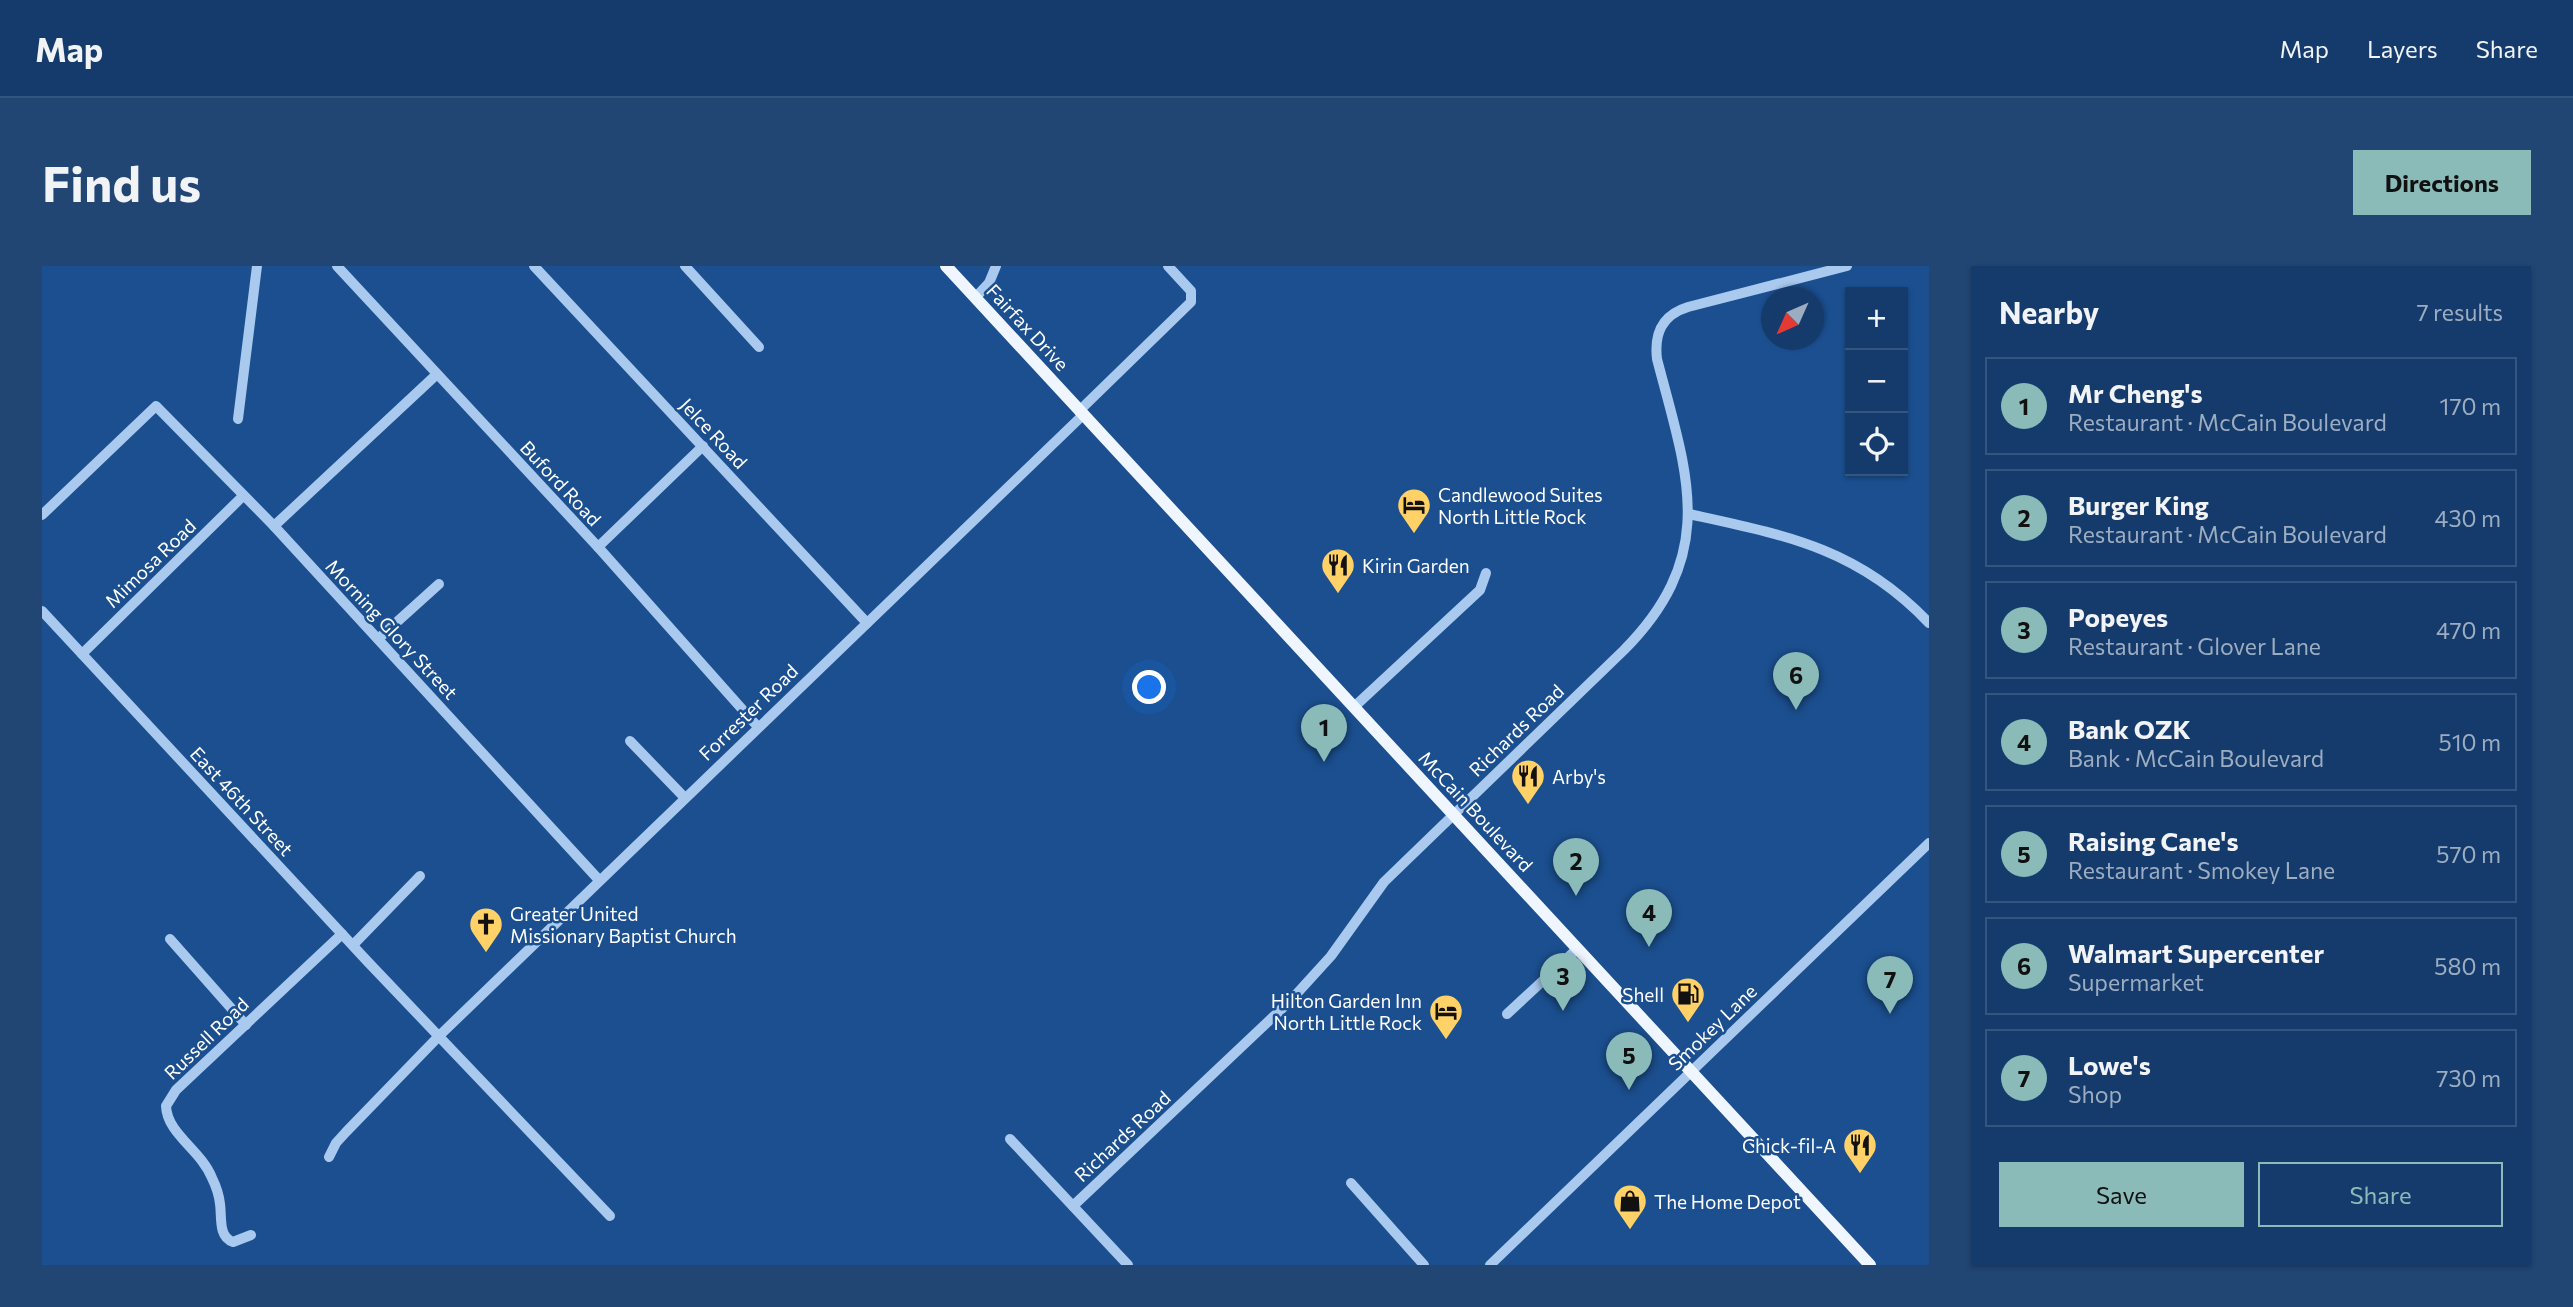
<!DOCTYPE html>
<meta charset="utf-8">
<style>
:root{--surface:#143b6b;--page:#214673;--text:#f1f3f6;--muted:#9dadc1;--line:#33557e;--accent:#8bbbb9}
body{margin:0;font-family:Commissioner,sans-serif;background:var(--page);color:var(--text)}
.controls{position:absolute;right:21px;top:21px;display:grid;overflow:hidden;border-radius:0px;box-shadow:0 2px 5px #0004}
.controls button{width:63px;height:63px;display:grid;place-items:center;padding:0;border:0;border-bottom:2px solid var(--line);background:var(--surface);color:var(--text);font:35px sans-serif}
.compass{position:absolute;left:1719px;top:21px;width:63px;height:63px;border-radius:50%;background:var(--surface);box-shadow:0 2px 5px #0004;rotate:225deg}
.you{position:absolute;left:1108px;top:422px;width:24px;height:24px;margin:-18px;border:5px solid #fff;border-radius:50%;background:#1a73e8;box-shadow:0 0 0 10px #1a73e833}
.badge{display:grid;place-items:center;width:46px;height:46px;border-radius:50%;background:var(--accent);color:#111;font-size:23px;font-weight:700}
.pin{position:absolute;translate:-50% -58px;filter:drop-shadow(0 2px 4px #0008)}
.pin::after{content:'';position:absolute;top:37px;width:24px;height:21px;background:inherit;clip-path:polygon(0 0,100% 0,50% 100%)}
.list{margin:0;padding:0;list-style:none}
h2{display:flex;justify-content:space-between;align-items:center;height:91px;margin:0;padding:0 28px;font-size:30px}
h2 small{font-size:23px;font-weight:400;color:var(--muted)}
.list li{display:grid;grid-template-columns:46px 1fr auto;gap:21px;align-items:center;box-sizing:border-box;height:98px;margin:0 14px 14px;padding:0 14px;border:2px solid var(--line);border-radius:0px}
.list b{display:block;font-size:26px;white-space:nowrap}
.list p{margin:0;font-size:23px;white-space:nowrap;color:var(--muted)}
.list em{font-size:23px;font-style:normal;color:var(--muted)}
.actions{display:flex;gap:14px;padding:21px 28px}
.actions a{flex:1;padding:16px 0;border:2px solid var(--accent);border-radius:0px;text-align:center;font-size:24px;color:var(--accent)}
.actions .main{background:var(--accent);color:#111}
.icon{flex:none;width:38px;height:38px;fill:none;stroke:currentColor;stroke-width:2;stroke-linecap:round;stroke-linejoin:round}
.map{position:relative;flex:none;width:1887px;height:999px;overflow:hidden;border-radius:0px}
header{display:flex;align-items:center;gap:42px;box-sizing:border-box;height:98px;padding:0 35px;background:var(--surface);border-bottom:2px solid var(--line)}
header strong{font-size:33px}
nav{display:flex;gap:38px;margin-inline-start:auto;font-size:24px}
.intro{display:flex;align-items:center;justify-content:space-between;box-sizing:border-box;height:168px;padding:0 42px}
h1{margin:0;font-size:49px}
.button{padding:18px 32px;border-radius:0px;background:var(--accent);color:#111;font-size:24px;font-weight:700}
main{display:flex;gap:42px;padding:0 42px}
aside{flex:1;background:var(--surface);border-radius:0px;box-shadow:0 2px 5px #0004}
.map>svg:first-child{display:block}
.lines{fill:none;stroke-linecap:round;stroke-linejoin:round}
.minor{stroke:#a9c9ee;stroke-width:10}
.major{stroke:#f0f6ff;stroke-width:12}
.labels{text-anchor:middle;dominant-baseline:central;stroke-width:5;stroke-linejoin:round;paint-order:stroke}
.street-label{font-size:19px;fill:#fff;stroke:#1b4f8f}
.poi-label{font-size:19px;fill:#fff;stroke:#1b4f8f;text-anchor:start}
</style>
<header>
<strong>Map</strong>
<nav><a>Map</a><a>Layers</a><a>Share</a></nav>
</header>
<div class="intro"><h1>Find us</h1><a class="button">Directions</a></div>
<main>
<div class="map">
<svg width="1887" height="999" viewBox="0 0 1887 999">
<rect width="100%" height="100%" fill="#1b4f8f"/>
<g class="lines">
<g class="minor">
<polyline points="295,0 556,281 716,461"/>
<polyline points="492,0 825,357"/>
<polyline points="643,0 717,81"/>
<polyline points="933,32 947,17 954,0"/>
<polyline points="1037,145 1149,36 1149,25 1126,0"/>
<polyline points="196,153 215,0"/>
<path d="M1647 248C1743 269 1816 282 1887 357"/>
<polyline points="0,249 114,140 232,260 557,614"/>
<polyline points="232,260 394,109"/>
<polyline points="556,281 661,180"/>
<polyline points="0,345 326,696 568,950"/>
<polyline points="336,373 397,318"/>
<polyline points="40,388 201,230"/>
<polyline points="1312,441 1438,324 1444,307"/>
<polyline points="588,475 643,532"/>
<polyline points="128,673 204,759"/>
<polyline points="311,679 378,610"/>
<polyline points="1465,748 1535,683"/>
<polyline points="968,873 1086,999"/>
<polyline points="287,891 294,877 304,866 397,770 1041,149"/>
<polyline points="1309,917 1382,999"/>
<path d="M1031 940 1249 734 1289 690 1342 616 1582 384C1678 287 1645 208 1615 93 1612 67 1620 49 1646 41L1805 0"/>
<path d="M209 969 191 976C176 971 180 951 178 938 177 929 174 920 170 912 159 884 125 868 124 840L134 824 300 668"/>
<polyline points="1448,999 1887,577"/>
</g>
<polyline class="major" points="904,0 1828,999"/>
</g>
<defs>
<g id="hotel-pin" transform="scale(1.75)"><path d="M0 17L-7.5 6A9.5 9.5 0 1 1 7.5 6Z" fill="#ffd166" stroke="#1b4f8f"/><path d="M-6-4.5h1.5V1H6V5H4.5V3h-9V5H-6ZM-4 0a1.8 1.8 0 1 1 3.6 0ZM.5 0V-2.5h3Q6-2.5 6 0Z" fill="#111"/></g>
<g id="restaurant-pin" transform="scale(1.75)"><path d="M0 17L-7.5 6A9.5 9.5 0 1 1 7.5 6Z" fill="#ffd166" stroke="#1b4f8f"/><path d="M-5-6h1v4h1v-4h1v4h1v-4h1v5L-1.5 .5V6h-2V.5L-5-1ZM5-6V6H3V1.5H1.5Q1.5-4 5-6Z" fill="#111"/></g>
<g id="church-pin" transform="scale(1.75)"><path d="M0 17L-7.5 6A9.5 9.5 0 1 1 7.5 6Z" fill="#ffd166" stroke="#1b4f8f"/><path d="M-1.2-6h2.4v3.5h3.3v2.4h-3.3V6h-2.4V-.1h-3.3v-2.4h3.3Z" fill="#111"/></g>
<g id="fuel-pin" transform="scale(1.75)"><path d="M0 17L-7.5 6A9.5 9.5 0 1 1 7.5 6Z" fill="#ffd166" stroke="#1b4f8f"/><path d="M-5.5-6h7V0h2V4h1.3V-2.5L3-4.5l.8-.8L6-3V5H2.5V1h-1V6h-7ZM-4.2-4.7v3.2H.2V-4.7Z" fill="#111"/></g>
<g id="shop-pin" transform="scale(1.75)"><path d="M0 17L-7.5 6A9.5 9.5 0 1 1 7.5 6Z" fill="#ffd166" stroke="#1b4f8f"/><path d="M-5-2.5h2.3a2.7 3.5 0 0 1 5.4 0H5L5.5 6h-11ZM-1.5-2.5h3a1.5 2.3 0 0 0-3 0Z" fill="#111"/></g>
</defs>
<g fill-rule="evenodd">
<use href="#hotel-pin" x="1372" y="239"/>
<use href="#restaurant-pin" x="1296" y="299"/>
<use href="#restaurant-pin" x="1486" y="510"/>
<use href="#church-pin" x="444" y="658"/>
<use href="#fuel-pin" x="1646" y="728"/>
<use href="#hotel-pin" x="1404" y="745"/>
<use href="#restaurant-pin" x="1818" y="879"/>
<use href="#shop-pin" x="1588" y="935"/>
</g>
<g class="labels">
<g class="street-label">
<text transform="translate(986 61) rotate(47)">Fairfax Drive</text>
<text transform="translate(672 167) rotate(47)">Jelce Road</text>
<text transform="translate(519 217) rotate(47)">Buford Road</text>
<text transform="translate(108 297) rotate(-44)">Mimosa Road</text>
<text transform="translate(350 363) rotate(47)">Morning Glory Street</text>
<text transform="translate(706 446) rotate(-44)">Forrester Road</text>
<text transform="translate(1474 464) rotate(-44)">Richards Road</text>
<text transform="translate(200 535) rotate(47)">East 46th Street</text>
<text transform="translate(1434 545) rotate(47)">McCain Boulevard</text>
<text transform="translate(1670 761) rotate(-44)">Smokey Lane</text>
<text transform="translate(164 772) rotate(-44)">Russell Road</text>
<text transform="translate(1080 870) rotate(-43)">Richards Road</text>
</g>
<g class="poi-label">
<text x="1396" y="228">Candlewood Suites<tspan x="1396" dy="22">North Little Rock</tspan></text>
<text x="1320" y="299">Kirin Garden</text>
<text x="1510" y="510">Arby's</text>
<text x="468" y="647">Greater United<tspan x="468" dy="22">Missionary Baptist Church</tspan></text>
<text x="1622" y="728" text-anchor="end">Shell</text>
<text x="1380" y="734" text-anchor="end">Hilton Garden Inn<tspan x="1380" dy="22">North Little Rock</tspan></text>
<text x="1794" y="879" text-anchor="end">Chick-fil-A</text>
<text x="1612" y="935">The Home Depot</text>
</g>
</g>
</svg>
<div class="controls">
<button>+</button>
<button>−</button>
<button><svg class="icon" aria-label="locate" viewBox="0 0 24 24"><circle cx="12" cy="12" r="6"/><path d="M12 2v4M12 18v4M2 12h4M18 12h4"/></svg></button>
</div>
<svg class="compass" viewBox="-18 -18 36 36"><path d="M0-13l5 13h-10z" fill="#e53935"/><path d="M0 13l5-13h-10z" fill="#9dadc1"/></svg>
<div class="you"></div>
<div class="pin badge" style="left:1282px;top:496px">1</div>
<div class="pin badge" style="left:1534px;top:630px">2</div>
<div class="pin badge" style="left:1521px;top:745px">3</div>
<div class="pin badge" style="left:1607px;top:681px">4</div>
<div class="pin badge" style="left:1587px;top:824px">5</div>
<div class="pin badge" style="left:1754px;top:444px">6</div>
<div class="pin badge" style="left:1848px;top:748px">7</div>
</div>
<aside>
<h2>Nearby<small>7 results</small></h2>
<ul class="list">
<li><span class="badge">1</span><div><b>Mr Cheng's</b><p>Restaurant · McCain Boulevard</p></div><em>170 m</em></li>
<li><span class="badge">2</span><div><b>Burger King</b><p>Restaurant · McCain Boulevard</p></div><em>430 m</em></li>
<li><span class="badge">3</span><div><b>Popeyes</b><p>Restaurant · Glover Lane</p></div><em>470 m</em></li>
<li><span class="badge">4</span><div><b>Bank OZK</b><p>Bank · McCain Boulevard</p></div><em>510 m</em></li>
<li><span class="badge">5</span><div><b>Raising Cane's</b><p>Restaurant · Smokey Lane</p></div><em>570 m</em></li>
<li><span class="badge">6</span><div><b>Walmart Supercenter</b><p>Supermarket</p></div><em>580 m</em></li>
<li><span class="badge">7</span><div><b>Lowe's</b><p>Shop</p></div><em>730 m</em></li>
</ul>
<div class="actions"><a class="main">Save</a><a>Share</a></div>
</aside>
</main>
